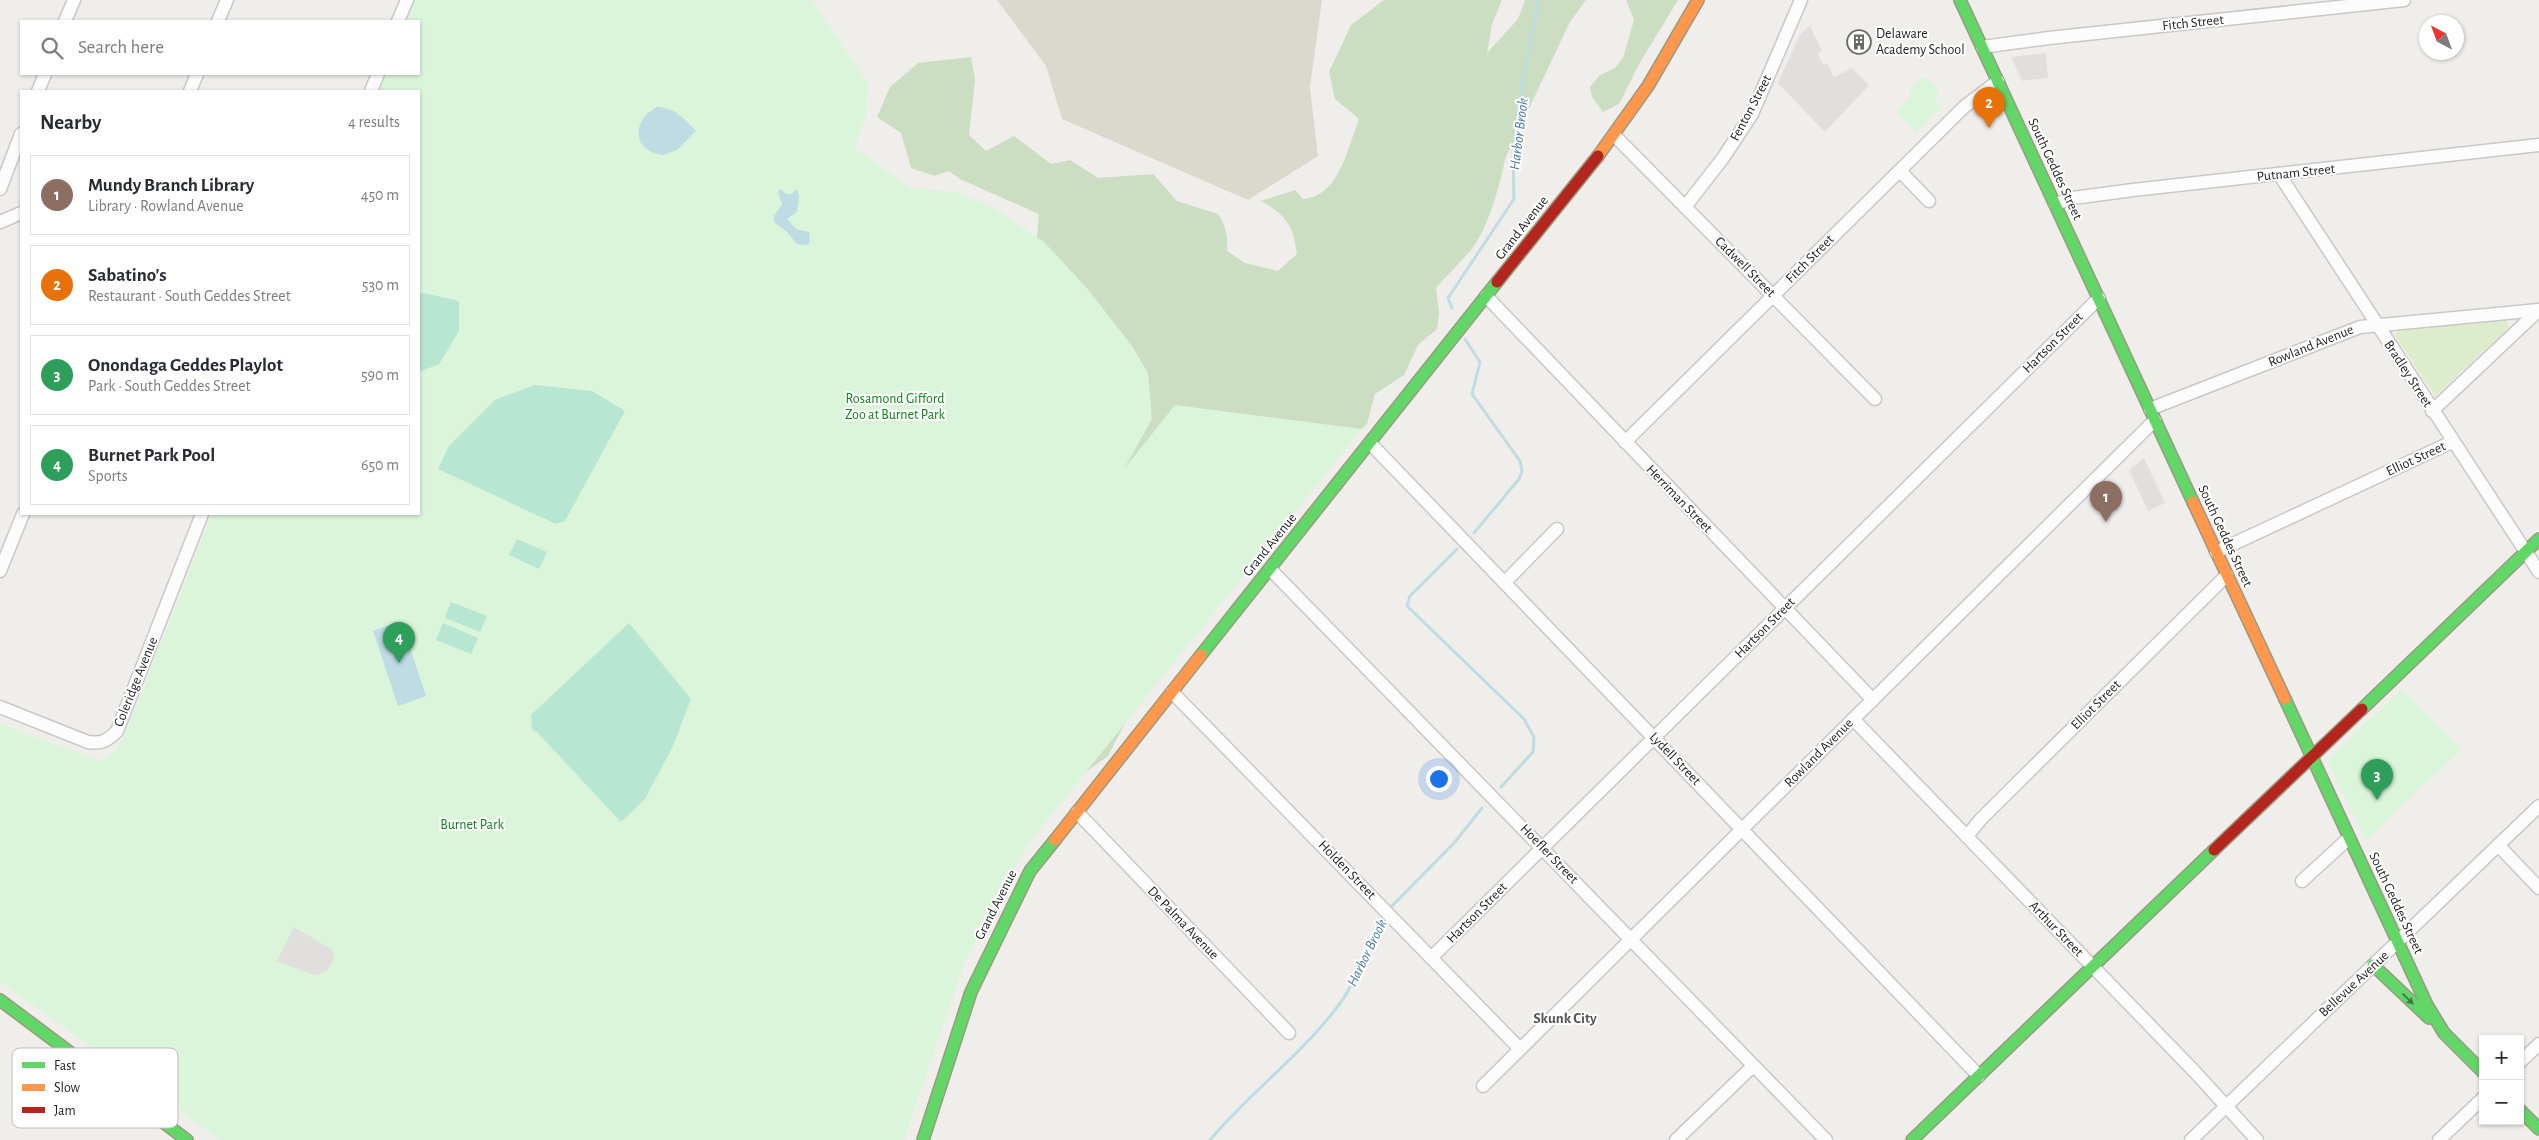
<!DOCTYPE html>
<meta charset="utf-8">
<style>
:root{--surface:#fff;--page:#f7f7f7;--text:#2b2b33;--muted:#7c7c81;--line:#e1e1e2;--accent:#6a6968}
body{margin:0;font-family:"Alegreya Sans",sans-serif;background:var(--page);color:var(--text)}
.controls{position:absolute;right:15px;bottom:15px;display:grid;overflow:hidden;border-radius:0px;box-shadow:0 1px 4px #0004}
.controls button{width:45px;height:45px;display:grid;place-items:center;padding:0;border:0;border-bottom:1px solid var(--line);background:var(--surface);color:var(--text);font:25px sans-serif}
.compass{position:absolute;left:2419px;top:15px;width:45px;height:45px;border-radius:50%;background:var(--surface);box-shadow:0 1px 4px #0004;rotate:319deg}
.you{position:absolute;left:1438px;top:778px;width:18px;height:18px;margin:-12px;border:4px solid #fff;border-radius:50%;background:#1a73e8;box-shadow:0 0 0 8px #1a73e833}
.badge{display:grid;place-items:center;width:32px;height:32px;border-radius:50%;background:var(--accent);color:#fff;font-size:16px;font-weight:700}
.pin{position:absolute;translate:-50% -41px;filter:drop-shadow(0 1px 2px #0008)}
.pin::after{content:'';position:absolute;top:26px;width:18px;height:15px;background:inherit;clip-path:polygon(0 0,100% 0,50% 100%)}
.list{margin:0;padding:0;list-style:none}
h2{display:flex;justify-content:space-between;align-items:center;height:65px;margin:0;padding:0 20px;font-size:21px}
h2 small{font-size:16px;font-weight:400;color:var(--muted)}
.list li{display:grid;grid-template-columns:32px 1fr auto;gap:15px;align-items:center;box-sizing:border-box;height:80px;margin:0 10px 10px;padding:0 10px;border:1px solid var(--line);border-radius:0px}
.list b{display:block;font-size:19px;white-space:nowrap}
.list p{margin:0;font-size:16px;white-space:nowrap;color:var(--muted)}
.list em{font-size:16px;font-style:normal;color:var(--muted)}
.icon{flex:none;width:28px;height:28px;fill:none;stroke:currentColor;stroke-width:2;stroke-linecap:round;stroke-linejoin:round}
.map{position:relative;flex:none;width:2539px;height:1140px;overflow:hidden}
.search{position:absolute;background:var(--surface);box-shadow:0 1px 4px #0004;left:20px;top:20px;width:400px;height:55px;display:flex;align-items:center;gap:12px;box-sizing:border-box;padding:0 18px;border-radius:0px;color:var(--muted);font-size:19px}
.panel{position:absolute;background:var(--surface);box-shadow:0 1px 4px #0004;left:20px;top:90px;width:400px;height:425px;border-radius:0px}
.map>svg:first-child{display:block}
.construction{fill:#d9d9cd}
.grass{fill:#ddeccb}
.forest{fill:#cbdec1}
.park{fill:#daf5da}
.pitch{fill:#b7e6d2}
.parking{fill:#e0dfde}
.water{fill:#bfdbe3}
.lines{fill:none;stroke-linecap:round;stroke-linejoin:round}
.stream{stroke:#bfdbe3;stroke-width:3}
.street-casing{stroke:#c9c8c7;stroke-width:15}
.fast-casing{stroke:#999a82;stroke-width:14}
.slow-casing{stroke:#999a82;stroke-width:14}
.jam-casing{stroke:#999a82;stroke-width:14}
.street{stroke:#fdfcfc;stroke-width:12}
.fast{stroke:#63d668;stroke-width:11}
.slow{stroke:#ff974d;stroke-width:11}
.jam{stroke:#b3261e;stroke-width:11}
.oneway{fill:#427c45}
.labels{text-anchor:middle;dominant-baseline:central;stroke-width:4;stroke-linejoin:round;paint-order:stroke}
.street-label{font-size:14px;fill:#222;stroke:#fff}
.poi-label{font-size:14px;fill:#222;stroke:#fff;text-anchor:start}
.park-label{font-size:14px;fill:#0c8416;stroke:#fff}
.water-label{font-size:15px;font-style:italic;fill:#4a7aab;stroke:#fff}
.neighbourhood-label{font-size:15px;font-weight:bold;fill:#555;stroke:#fff}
.key{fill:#fff;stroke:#bdbdbd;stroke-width:1}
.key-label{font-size:14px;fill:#222}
</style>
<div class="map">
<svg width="2539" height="1140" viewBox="0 0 2539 1140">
<rect width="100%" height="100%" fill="#f0eeeb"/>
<polygon class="construction" points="997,0 1322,0 1310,87 1318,156 1248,200 1062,119 1046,66"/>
<polygon class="grass" points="2506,319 2509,326 2507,329 2435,396 2395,335 2399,330"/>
<g class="forest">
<path d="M1384 0H1502L1492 24 1487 53 1518 19 1525 0H1586L1570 22 1505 159C1501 183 1487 231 1471 250 1460 263 1447 275 1436 288L1439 312 1437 329 1418 345 1404 375 1375 394 1367 424 1329 461 1125 723 1108 756 1059 791 1033 282 1039 214 960 179 949 171 935 176 911 168 901 133 877 117 890 87 918 63 971 57 975 79 969 135 986 151 1014 136 1051 164 1070 160 1098 178 1153 174 1177 201 1218 214C1226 224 1228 239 1227 251L1245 263 1278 271 1297 254C1293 225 1287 216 1261 201L1295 190 1303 199C1339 197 1348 147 1359 119L1335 99 1329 72 1351 25Z"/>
<polygon points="1626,0 1678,0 1639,64 1619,104 1603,112 1592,97 1590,87 1600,75 1615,68 1623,58 1634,20"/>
</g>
<g class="park">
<polygon points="415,0 812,0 868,83 866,115 855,148 910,188 956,192 994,208 1044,242 1086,287 1132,346 1148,373 1152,419 1124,469 1175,405 1362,429 1028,844 965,961 904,1140 220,1140 0,981 0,724 101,761 113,753 125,735 212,514 419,514 419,91 379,91 386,74 419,74 419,21 407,21"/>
<polygon points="1920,78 1929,79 1939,89 1935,99 1942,107 1916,132 1896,111 1909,99 1911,87"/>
<polygon points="2402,689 2462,749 2366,840 2327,760"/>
</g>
<g class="pitch">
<polygon points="419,292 459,301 459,331 439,364 419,372"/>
<polygon points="534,385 592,391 625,411 565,521 556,524 438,469 449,446 495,400"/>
<polygon points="517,539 547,552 539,569 509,555"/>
<polygon points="451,602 487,616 480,632 445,618"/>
<polygon points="443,623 478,638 471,654 436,640"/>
<polygon points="629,623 691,699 673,746 645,799 621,822 537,732 532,729 531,715"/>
</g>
<g class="parking">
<polygon points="1810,26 1822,51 1818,54 1823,64 1827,63 1834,77 1852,68 1869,85 1825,132 1778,83 1800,34"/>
<polygon points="2046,53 2048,78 2022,81 2011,57"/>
<polygon points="2144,458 2165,503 2148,511 2129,470"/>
<polygon points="294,927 331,949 335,957 327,971 317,975 311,974 277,961"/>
</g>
<g class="water">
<path d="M657 107C676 108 684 119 696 131L677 150 663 155C632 152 631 120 657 107Z"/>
<polygon points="780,189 786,194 792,194 796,189 799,195 797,212 787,219 796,229 809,232 810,242 807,245 797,244 787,232 774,222 774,216 782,204 778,192"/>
<polygon points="401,621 426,696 398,706 373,631"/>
</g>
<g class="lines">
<g class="stream">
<polyline points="1452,308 1448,298 1514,199 1513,151 1522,85 1539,0"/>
<polyline points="1465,339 1480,362 1472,394 1520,461 1522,471 1519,479 1474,533"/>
<polyline points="1457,549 1410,596 1407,606 1524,719 1534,737 1533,752 1501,787"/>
<polyline points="1389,909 1454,843 1482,808"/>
<path d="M1210 1140C1250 1092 1304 1053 1341 1002 1361 974 1366 941 1385 914"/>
</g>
<g class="street-casing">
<g id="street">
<polyline points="65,21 74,0"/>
<polyline points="218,21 227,0"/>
<polyline points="398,21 407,0"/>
<polyline points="1982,47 2049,38 2404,0"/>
<polyline points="38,91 45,74"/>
<polyline points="190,91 197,74"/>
<polyline points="371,91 378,74"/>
<polyline points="1614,135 1875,399"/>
<polyline points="1900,171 1929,201"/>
<polyline points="2279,174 2539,572"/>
<polyline points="0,189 21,134"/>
<polyline points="2055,204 2073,198 2133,190 2539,145"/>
<polyline points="1685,207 1723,158 1752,114 1801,0"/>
<polyline points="0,222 21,213"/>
<polyline points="1486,296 1873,700"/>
<polyline points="2150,409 2360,327 2539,310"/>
<polyline points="2432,411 2539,310"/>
<polyline points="1625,442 1964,107 1998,81"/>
<polyline points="1370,443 1979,1076"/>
<polyline points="2216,552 2452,442"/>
<polyline points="1270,569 1826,1140"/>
<polyline points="0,571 23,514"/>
<polyline points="1505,582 1557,529"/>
<polyline points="1172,692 1520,1049"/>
<path d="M0 707 88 742C102 744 107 741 117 731L202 514"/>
<polyline points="1853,719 2194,1071 2257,1140"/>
<polyline points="1077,812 1289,1033"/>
<polyline points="1967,836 1981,819 2227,575"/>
<polyline points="2498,845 2539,888"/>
<polyline points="2302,881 2349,838"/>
<polyline points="1431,958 2099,298"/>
<polyline points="2520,1062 2539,1044"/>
<polyline points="1483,1086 2155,420"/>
<polyline points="1676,1140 1753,1066"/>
<polyline points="2191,1140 2539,806"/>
<polyline points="2439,1140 2483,1098"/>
</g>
</g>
<g class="fast-casing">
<g id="fast">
<polyline points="1960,0 2193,502"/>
<polyline points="1201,655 1497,282"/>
<polyline points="2285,699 2427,1005 2444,1033 2483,1072"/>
<polyline points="2362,709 2539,539"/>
<polyline points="2373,965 2429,1018"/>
<polyline points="0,1000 187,1140"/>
<polyline points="2520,1110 2539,1129"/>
<polyline points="923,1140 971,992 1030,871 1055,840"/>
<polyline points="1912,1140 2214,850"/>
</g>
</g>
<g class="slow-casing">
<g id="slow">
<polyline points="1598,156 1648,86 1698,0"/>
<polyline points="2193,502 2285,699"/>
<polyline points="1055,840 1201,655"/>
</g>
</g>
<g class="jam-casing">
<g id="jam">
<polyline points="1497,282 1598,156"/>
<polyline points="2214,850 2362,709"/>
</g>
</g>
<use href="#street" class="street"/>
<use href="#fast" class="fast"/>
<use href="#slow" class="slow"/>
<use href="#jam" class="jam"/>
</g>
<defs><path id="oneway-solid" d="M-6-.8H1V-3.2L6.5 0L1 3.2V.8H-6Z" transform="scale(1.25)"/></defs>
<use class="oneway" href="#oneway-solid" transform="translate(2408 999) rotate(44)"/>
<defs>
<g id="building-ring" transform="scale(1.25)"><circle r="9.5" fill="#fff" stroke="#6a6968" stroke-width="1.5"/><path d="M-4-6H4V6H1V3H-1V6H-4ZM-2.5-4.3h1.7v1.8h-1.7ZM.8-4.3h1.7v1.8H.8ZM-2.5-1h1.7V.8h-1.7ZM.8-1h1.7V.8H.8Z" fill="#6a6968"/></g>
</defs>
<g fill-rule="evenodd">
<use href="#building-ring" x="1859" y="42"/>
</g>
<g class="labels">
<g class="street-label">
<text transform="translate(2193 23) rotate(-6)">Fitch Street</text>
<text transform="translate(1751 108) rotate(-62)">Fenton Street</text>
<text transform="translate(2055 169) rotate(65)">South Geddes Street</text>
<text transform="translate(2296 173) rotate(-6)">Putnam Street</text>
<text transform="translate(1522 228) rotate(-52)">Grand Avenue</text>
<text transform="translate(1810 259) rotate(-45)">Fitch Street</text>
<text transform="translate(1745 267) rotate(45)">Cadwell Street</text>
<text transform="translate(2053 343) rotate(-45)">Hartson Street</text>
<text transform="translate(2311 346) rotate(-22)">Rowland Avenue</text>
<text transform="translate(2408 374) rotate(57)">Bradley Street</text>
<text transform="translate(2416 459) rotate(-25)">Elliot Street</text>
<text transform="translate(1679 499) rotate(46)">Herriman Street</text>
<text transform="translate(2225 536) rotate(65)">South Geddes Street</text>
<text transform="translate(1270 545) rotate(-51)">Grand Avenue</text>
<text transform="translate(1765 628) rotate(-45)">Hartson Street</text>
<text transform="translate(136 682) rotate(-68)">Coleridge Avenue</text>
<text transform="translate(2096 705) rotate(-45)">Elliot Street</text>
<text transform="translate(1819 753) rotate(-45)">Rowland Avenue</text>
<text transform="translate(1675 759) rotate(46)">Lydell Street</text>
<text transform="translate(1549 854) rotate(46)">Hoefler Street</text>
<text transform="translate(1347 870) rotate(46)">Holden Street</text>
<text transform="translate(2396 903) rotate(65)">South Geddes Street</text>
<text transform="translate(996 905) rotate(-63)">Grand Avenue</text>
<text transform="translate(1477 913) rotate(-45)">Hartson Street</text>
<text transform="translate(1183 923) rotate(46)">De Palma Avenue</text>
<text transform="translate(2056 929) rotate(46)">Arthur Street</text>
<text transform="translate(2354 984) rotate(-43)">Bellevue Avenue</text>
</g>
<g class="poi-label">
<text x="1876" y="34">Delaware<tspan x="1876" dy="16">Academy School</tspan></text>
</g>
<g class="park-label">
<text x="895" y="399">Rosamond Gifford<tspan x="895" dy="16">Zoo at Burnet Park</tspan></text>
<text x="472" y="825">Burnet Park</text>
</g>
<g class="water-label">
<text transform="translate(1519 134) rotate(-83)">Harbor Brook</text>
<text transform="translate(1367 953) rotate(-64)">Harbor Brook</text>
</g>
<g class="neighbourhood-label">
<text x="1565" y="1018">Skunk City</text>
</g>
</g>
<rect x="12" y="1048" width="166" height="80" rx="8" class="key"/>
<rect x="22" y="1062" width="23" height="6" fill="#63d668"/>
<rect x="22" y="1084" width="23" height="7" fill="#ff974d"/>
<rect x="22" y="1107" width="23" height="6" fill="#b3261e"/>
<g class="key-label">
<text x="54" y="1070">Fast</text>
<text x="54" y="1092">Slow</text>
<text x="54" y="1115">Jam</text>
</g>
</svg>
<div class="controls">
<button>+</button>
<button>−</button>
</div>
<svg class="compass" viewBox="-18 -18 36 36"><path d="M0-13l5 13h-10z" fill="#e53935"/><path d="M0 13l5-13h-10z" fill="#7c7c81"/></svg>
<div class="you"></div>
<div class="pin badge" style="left:2106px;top:522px;background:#8d6e63">1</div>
<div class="pin badge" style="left:1989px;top:128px;background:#e8710a">2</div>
<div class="pin badge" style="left:2377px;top:800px;background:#2e9e5b">3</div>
<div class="pin badge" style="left:399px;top:663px;background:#2e9e5b">4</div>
<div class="search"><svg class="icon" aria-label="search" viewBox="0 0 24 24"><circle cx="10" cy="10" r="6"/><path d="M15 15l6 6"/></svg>Search here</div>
<section class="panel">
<h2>Nearby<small>4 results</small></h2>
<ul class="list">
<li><span class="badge" style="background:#8d6e63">1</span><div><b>Mundy Branch Library</b><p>Library · Rowland Avenue</p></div><em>450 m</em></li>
<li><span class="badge" style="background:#e8710a">2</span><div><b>Sabatino's</b><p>Restaurant · South Geddes Street</p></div><em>530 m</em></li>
<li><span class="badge" style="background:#2e9e5b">3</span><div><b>Onondaga Geddes Playlot</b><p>Park · South Geddes Street</p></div><em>590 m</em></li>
<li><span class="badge" style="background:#2e9e5b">4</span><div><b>Burnet Park Pool</b><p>Sports</p></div><em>650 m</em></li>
</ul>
</section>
</div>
